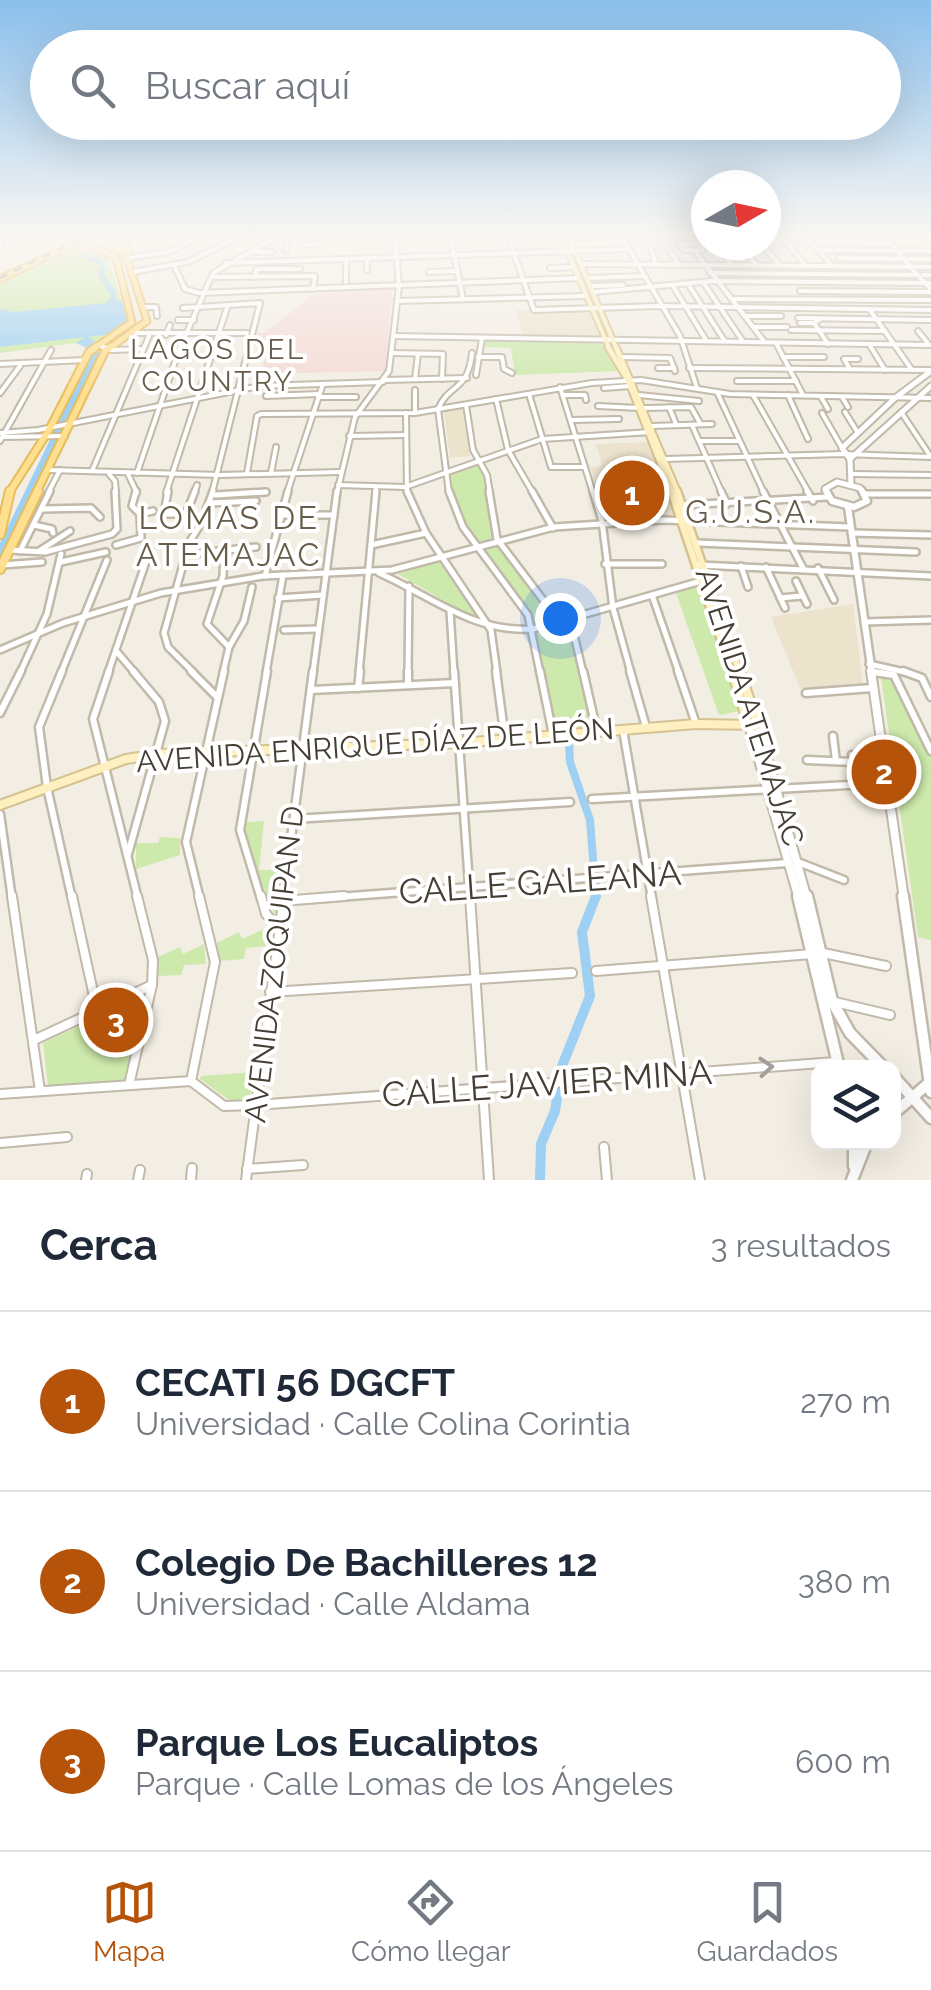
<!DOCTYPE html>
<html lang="es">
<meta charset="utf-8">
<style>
:root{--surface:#fff;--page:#f2f2f3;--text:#1f2937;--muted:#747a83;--line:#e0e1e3;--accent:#b45309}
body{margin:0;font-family:Raleway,sans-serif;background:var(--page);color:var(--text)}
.controls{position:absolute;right:30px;bottom:30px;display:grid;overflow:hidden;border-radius:20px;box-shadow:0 10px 40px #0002}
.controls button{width:90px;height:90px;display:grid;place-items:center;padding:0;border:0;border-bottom:2px solid var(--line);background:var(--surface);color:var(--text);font:50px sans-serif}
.compass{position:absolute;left:691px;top:170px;width:90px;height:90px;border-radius:50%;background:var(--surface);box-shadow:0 10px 40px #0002;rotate:81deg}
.you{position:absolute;left:560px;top:618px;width:35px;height:35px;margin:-25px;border:8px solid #fff;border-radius:50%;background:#1a73e8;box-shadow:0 0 0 15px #1a73e833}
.badge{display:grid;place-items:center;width:65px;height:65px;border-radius:50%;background:var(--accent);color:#fff;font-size:32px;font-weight:700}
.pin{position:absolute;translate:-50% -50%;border:5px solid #fff;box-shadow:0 2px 10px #0006}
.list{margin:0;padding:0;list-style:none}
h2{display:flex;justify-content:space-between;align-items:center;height:130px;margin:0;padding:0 40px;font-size:42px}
h2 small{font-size:32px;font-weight:400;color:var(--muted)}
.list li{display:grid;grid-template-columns:65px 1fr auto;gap:30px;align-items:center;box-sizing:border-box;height:180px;padding:0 40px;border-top:2px solid var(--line)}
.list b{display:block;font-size:38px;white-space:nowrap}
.list p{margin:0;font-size:32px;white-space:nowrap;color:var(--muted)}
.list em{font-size:32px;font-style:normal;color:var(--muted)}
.icon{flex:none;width:55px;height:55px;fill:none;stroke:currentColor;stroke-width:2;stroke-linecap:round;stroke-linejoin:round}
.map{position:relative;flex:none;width:931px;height:1180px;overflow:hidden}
.search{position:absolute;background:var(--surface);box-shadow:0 10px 40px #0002;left:30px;right:30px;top:30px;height:110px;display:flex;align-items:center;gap:25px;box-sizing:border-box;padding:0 35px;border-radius:55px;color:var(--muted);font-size:38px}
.sheet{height:670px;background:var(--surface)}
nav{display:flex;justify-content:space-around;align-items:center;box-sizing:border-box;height:140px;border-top:2px solid var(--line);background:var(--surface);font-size:28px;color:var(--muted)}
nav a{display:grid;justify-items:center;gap:5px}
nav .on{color:var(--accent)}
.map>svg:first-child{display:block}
.education{fill:#ece3cd}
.medical{fill:#f4dad6}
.green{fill:#cde9ab}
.water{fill:#9dd0f2}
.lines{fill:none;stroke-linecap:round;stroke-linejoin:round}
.stream{stroke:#9dd0f2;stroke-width:2.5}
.canal-far1{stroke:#9dd0f2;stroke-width:8}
.canal{stroke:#9dd0f2;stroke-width:10}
.minor-far3-casing{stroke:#c1b9a9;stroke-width:8}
.minor-far2-casing{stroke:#c1b9a9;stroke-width:10}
.minor-far1-casing{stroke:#c1b9a9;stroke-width:11}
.minor-casing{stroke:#c1b9a9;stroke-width:12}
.tertiary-far4-casing{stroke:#c1b9a9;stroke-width:8}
.tertiary-far3-casing{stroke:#c1b9a9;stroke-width:9}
.tertiary-far2-casing{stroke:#c1b9a9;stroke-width:11}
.tertiary-far1-casing{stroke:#c1b9a9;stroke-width:12}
.tertiary-casing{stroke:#c1b9a9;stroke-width:15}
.secondary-far3-casing{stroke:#d5c292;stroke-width:8}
.secondary-far2-casing{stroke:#d5c292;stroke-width:9}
.secondary-far1-casing{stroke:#d5c292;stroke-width:11}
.secondary-casing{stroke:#d5c292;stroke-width:12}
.primary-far2-casing{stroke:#e7bd5d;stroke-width:9}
.primary-far1-casing{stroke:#e7bd5d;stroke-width:10}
.primary-casing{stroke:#e7bd5d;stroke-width:12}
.minor-far3{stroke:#fff;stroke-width:4}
.minor-far2{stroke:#fff;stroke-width:5}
.minor-far1{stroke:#fff;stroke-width:6}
.minor{stroke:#fff;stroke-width:8}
.tertiary-far4{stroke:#fff;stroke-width:4}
.tertiary-far3{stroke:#fff;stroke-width:5}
.tertiary-far2{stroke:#fff;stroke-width:6}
.tertiary-far1{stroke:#fff;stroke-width:8}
.tertiary{stroke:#fff;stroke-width:10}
.secondary-far3{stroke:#fff0c1;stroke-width:4}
.secondary-far2{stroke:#fff0c1;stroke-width:5}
.secondary-far1{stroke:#fff0c1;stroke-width:6}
.secondary{stroke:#fff0c1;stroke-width:8}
.primary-far2{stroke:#ffdf90;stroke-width:5}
.primary-far1{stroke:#ffdf90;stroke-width:6}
.primary{stroke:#ffdf90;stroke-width:8}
.rail{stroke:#949494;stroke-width:2.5;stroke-dasharray:8 8;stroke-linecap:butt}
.oneway{stroke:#a29e9a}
.labels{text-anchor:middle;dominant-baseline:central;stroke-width:8;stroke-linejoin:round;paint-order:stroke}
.far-neighbourhood-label{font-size:28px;letter-spacing:2.5px;fill:#685c4b;stroke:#fff}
.street-label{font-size:30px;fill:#453e34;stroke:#fff}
.neighbourhood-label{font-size:32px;letter-spacing:2.5px;fill:#685c4b;stroke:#fff}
.near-street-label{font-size:35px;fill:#453e34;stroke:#fff}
</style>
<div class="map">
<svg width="931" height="1180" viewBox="0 0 931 1180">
<rect width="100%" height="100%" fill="#f3eee4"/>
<g class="education">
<polygon points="588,309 599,337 523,336 516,310"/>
<polygon points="462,408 470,456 450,458 444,411"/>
<polygon points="648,442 675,521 607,519 590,467 602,466 596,444"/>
<polygon points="853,604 863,685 800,688 771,617"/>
</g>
<polygon class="medical" points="393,286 385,371 260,374 270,344 249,344 251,334 264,333 312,295"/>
<g class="green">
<polygon points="72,246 107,258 127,316 125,326 90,349 76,343 0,353 0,282"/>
<polygon points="485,339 601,341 619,371 515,375 511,348 484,347"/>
<polygon points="478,463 485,476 494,538 479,543 453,504 447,476"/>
<polygon points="496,541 556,621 535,626 522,600 481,548"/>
<polygon points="441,560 482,623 398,574"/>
<polygon points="699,585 740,711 719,715 676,593"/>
<polygon points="568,622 593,730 554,732 535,631"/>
<polygon points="892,676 931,758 931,940 918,937 881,677"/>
<polygon points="264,821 259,870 279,870 275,916 248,850 245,822"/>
<polygon points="160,837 180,838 180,855 136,869 136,843 158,843"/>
<polygon points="262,930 267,946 246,948 244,959 219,961 217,943 239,932 242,939"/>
<polygon points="204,944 206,964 184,965 181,975 158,976 158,957 180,947 183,954"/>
<polygon points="144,996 124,1083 48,1087 43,1043"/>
<polygon points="254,1072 250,1100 229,1100 200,1079 201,1076"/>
</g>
<polygon class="water" points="73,253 98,258 105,264 104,274 116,293 115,300 122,301 127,321 118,333 88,337 95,341 93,345 99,353 0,558 0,543 93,351 76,343 85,337 0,347 0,309 14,312 107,303 111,296 98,275 100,265"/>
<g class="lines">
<polyline class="stream" points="92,241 108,248"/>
<g class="canal-far1">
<polyline points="569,742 570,762 590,820 594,872"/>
<polyline points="595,899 596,883"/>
</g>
<polyline class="canal" points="540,1180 541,1144 555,1111 562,1066 590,996 582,932 596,896"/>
<g class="minor-far3-casing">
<g id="minor-far3">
<polyline points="450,234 463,299"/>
<polyline points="507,234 534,310 658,306 931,310"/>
<polyline points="543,234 561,236"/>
<polyline points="620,234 680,336 697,388"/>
<polyline points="804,234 832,266"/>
<polyline points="683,235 706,234"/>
<polyline points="766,235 931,236"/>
<polyline points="780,235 806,266"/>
<polyline points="570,238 622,236"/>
<polyline points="825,242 890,243"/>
<polyline points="678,243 684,250 703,250 699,241"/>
<polyline points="679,244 700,244"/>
<polyline points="304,245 317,244"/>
<polyline points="717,245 732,265"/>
<polyline points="740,245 756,265"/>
<polyline points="763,245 780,266"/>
<polyline points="0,247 5,234"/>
<polyline points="651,248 655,263"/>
<polyline points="668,248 679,265"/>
<polyline points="286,250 288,236"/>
<polyline points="694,250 763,340"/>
<polyline points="818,250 931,251"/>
<polyline points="250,252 272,252"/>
<polyline points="128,258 169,252 206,234"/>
<polyline points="367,258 367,270"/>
<polyline points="839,258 904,259"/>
<polyline points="346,259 346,282"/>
<polyline points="909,259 931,259"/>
<polyline points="226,263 629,249"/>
<polyline points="581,264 931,267"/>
<polyline points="174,265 185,289 199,293 579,278"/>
<polyline points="550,268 574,267"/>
<polyline points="132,272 188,262 241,236"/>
<polyline points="429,272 457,271"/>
<polyline points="710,273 918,275"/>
<polyline points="923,275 931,275"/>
<polyline points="212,277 315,276 313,289"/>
<polyline points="254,277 257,269 300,269"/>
<polyline points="588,278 645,276"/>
<polyline points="703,282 742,340"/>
<polyline points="688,284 724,340"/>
<polyline points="591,286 623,285"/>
<polyline points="673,286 706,340"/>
<polyline points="800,291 931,292"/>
<polyline points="594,292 712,281 931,283"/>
<polyline points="734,299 931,300"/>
<polyline points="397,301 586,296"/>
<polyline points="144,307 156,307 157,316"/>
<polyline points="183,308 260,303 212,493"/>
<polyline points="870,310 912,370"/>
<polyline points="746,316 781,316"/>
<polyline points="798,318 931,320"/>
<polyline points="820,319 814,323 828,344"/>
<polyline points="178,320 194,320"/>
<polyline points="800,323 814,323"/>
<polyline points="755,327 787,327"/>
<polyline points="791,330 885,331"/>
<polyline points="918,331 927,342"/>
<polyline points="135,333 247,333"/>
<polyline points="166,335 170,325"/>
<polyline points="394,336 931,345"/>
<polyline points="776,343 803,395"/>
<polyline points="869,344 885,370"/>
<polyline points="98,345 112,350 143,349"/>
<polyline points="392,353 443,354 442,379"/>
<polyline points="478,357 502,357 504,369 512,373"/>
<polyline points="622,357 670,358 675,371"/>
<polyline points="783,357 824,357"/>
<polyline points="0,364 85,360"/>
<polyline points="658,368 674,368"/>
<polyline points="689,368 931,370"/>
<polyline points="850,369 844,359 858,359"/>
<polyline points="476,375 482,338"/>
<polyline points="415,379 418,354"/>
<polyline points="385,380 467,378"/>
<polyline points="737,381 796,381"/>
<polyline points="560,387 593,493"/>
<polyline points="604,388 630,386"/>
<polyline points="415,390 415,412"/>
<polyline points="717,392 764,493"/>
<polyline points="0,393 20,366"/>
<polyline points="529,394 551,467 585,467"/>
<polyline points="563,395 585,395 586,400"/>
<polyline points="639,395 699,401"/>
<polyline points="753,395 809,493"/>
<polyline points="788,395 808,439"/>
<polyline points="266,396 319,394"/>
<polyline points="318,397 356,397"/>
<polyline points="821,397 828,409"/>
<polyline points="842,397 848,407"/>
<polyline points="496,399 508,450 533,493"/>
<polyline points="466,405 473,450 487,475 490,493"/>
<polyline points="598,406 639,408"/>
<polyline points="669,407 676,424"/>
<polyline points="644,408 691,407 700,423"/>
<polyline points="845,412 858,433"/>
<polyline points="901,412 931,457"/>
<polyline points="406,413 407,493"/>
<polyline points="822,413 842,448"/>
<polyline points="572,420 619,419"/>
<polyline points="692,425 722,493"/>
<polyline points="652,426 712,424"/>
<polyline points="0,433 38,430 260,386 383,382"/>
<polyline points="349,436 406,435"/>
<polyline points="3,437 65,436"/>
<polyline points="0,441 51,350"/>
<polyline points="701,441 738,441"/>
<polyline points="665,459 843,454 931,457"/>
<polyline points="49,470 221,475 340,472"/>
<polyline points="92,471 149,336"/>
<polyline points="137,473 179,350 213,273 278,236"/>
<polyline points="247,473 257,416 261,414 415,413 592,383 641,380 730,394 931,398"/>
<polyline points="271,473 276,447"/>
<polyline points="109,474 115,481 116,493"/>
<polyline points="128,474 137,493"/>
<polyline points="851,474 931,475"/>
<polyline points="338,485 405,487 542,439 651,432"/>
<polyline points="48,493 60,470"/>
<polyline points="166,493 228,305"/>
<polyline points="194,493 197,485"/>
<polyline points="243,493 266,492"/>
<polyline points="287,493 323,384"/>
<polyline points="337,493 355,417 389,371 399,286 395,234"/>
<polyline points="375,493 376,487"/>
<path d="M449 493 438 409C449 383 468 392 472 353"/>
</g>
</g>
<g class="minor-far2-casing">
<g id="minor-far2">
<polyline points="168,491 164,514 186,514 195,491"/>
<polyline points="407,491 426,533 491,630 497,673"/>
<polyline points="449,491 463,527 528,615 540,673"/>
<polyline points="489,491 497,539 559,621"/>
<polyline points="532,491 553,528"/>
<polyline points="593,491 602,521 613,608 631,673"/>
<polyline points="721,491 727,504"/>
<polyline points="763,491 803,568"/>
<polyline points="807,491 813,501"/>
<polyline points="866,494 931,494"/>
<polyline points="215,495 266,492"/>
<polyline points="209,503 256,501"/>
<polyline points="683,505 828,497"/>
<polyline points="43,509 91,508 100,517"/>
<polyline points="206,510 213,491"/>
<polyline points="140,514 153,511"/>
<polyline points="282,515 334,515"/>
<polyline points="34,525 52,529 53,533"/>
<polyline points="851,533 931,535"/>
<polyline points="698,543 916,552"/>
<polyline points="116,545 141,538 140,514 132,506 136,491"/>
<polyline points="371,545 426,533"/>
<polyline points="10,550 45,552 112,534 117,529 115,491"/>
<polyline points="20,551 50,491"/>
<polyline points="39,551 70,531"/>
<polyline points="201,553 256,547"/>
<polyline points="61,562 106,552"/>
<polyline points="605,564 662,564"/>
<polyline points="2,565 42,562"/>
<polyline points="699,565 931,576"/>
<polyline points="741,566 748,587"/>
<polyline points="766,567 785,608"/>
<polyline points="818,568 834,600"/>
<path d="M379 573C431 596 473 633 533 629L701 581"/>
<polyline points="265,576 288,491"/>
<polyline points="796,581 807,604"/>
<polyline points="652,595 679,673"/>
<polyline points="278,598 323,595"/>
<polyline points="780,598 802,596"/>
<polyline points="450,611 454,673"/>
<polyline points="570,618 583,673"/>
<polyline points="864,622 931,620"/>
<polyline points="284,630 318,629"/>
<polyline points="229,647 244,621 252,587"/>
<polyline points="0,650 63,623 161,593 263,576 392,570 554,527 664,520 850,527"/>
<polyline points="117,652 135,673"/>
<polyline points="869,664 909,673"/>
<polyline points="873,672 882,673"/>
<polyline points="20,673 47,614 61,554"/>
<polyline points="61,673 107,560"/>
<polyline points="108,673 150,550"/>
<polyline points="194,673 168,647 164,633 189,543 203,520"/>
<polyline points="223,673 229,647 207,624 223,576 224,550"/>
<polyline points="266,673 283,575"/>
<polyline points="313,673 337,491"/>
<polyline points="359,673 376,491"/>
<polyline points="408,673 409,586"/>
</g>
</g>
<g class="minor-far1-casing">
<g id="minor-far1">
<polyline points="62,671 39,727 47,787 72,899"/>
<polyline points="109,671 93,719 138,899"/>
<polyline points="191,671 217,697"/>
<polyline points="454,671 470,899"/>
<polyline points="496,671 505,739"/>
<polyline points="540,671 553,735"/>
<polyline points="583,671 597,732"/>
<polyline points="630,671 646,727"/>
<polyline points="678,671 696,724"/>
<polyline points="903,671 922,678 931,697"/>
<polyline points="873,672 894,675 931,751"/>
<polyline points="408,685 408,671"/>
<polyline points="358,688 360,671"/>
<polyline points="311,690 455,683"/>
<polyline points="806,693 872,688"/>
<polyline points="0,713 21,671"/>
<polyline points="623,730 652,899"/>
<polyline points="833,736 836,761"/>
<polyline points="852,755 857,784"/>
<polyline points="807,760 853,762"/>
<polyline points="592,799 885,783"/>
<polyline points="0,814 12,899"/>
<polyline points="294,819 570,802"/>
<polyline points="128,854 165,721 159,702 133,671"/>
<polyline points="798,862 844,880"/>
<polyline points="200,899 186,842 224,671"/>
<polyline points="261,899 240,830 267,671"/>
<polyline points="283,899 313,671"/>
<polyline points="311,899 787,863"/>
</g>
</g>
<g class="minor-casing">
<g id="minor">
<polyline points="12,896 40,1091"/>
<polyline points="72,896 97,1010"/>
<polyline points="261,896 266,914 278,927"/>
<polyline points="470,896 489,1180"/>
<polyline points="651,896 700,1180"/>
<polyline points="282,901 344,896"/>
<polyline points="823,953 886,966"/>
<polyline points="596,971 812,954"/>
<polyline points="270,992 572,973"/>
<polyline points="835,1002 890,1015"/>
<polyline points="34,1040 152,985"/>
<polyline points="191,1081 215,962 199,896"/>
<polyline points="129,1085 152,985 153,960 137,896"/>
<polyline points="0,1094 191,1081 224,1106 256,1105 835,1062"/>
<polyline points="0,1143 67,1137"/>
<polyline points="604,1147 607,1180"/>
<polyline points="247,1169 303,1165"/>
<polyline points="86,1180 87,1174"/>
<polyline points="138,1180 140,1170"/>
<polyline points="191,1180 192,1168"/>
<polyline points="246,1180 284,896"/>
</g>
</g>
<g class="tertiary-far4-casing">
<g id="tertiary-far4">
<polyline points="217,234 358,234"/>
<polyline points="882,234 931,290"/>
</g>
</g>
<g class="tertiary-far3-casing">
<g id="tertiary-far3">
<polyline points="850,459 842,448 895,398 931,371"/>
<polyline points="850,459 931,386"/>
<polyline points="850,459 851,484"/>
<polyline points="828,493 825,489 837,482 860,488 863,493"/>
</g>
</g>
<g class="tertiary-far2-casing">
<g id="tertiary-far2">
<polyline points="826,491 832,501 854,507 867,501 862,491"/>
<polyline points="848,507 872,673"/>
</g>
</g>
<g class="tertiary-far1-casing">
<g id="tertiary-far1">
<polyline points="871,671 904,899"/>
<polyline points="749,725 799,899"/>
<polyline points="758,725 807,899"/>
</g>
</g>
<g class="tertiary-casing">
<g id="tertiary">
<polyline points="798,896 839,1068"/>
<polyline points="807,896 832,1001 850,1033 884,1068"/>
<polyline points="903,896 931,1092"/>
<polyline points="894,1077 931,1118"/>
<polyline points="894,1113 929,1083"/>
<polyline points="854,1142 854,1166"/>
<polyline points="852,1180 867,1142"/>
</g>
</g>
<g class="secondary-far3-casing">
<g id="secondary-far3">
<polyline points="560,234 610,350"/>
<polyline points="568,234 617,350"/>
</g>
</g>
<g class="secondary-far2-casing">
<g id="secondary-far2">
<polyline points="608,347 628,380 672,493"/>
<polyline points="616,347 678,493"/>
</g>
</g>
<g class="secondary-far1-casing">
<g id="secondary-far1">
<polyline points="671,491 732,673"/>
<polyline points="677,491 740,673"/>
</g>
</g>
<g class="secondary-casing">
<g id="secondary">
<polyline points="732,671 748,724"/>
<polyline points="0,805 126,759 158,754 460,743 696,724 758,725 740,671"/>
</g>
</g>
<g class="primary-far2-casing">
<g id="primary-far2">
<polyline points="67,234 70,237"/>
<polyline points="104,234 126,255 147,321 107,350"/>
<polyline points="123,234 128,253"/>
<polyline points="82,243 116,257 132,322 92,350"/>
<polyline points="0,279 93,234"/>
</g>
</g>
<g class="primary-far1-casing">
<g id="primary-far1">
<polyline points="9,493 49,430 89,352 96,347"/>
<polyline points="36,493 105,351 110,347"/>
</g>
</g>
<g class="primary-casing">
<g id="primary">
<polyline points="0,534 10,491"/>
<polyline points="0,569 38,491"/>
</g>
</g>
<use href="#minor-far3" class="minor-far3"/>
<use href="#minor-far2" class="minor-far2"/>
<use href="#minor-far1" class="minor-far1"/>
<use href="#minor" class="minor"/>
<use href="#tertiary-far4" class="tertiary-far4"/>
<use href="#tertiary-far3" class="tertiary-far3"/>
<use href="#tertiary-far2" class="tertiary-far2"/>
<use href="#tertiary-far1" class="tertiary-far1"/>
<use href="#tertiary" class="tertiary"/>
<use href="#secondary-far3" class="secondary-far3"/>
<use href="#secondary-far2" class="secondary-far2"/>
<use href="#secondary-far1" class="secondary-far1"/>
<use href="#secondary" class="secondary"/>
<use href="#primary-far2" class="primary-far2"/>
<use href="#primary-far1" class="primary-far1"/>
<use href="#primary" class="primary"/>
<polyline class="rail" points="0,278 90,234"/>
</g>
<defs><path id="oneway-chevron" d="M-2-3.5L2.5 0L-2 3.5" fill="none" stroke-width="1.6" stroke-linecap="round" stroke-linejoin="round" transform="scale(2.5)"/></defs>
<use class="oneway" href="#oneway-chevron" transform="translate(766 1067) rotate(-4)"/>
<linearGradient id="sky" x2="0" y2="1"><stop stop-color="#8abfec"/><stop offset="0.59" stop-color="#faf7f3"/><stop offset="1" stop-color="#faf7f3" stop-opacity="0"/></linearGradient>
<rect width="931" height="399" fill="url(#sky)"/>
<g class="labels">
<g class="far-neighbourhood-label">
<text x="218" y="349">LAGOS DEL<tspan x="218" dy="32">COUNTRY</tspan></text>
</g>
<g class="street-label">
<text transform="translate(750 707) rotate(72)">AVENIDA ATEMAJAC</text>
<text transform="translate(375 745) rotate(-4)">AVENIDA ENRIQUE DÍAZ DE LEÓN</text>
<text transform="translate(274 964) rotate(-83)">AVENIDA ZOQUIPAN D</text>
</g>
<g class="neighbourhood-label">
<text x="751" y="511">G.U.S.A.</text>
<text x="229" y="517">LOMAS DE<tspan x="229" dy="37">ATEMAJAC</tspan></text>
</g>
<g class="near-street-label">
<text transform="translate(540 882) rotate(-4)">CALLE GALEANA</text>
<text transform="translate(547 1083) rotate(-4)">CALLE JAVIER MINA</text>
</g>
</g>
</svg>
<div class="controls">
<button><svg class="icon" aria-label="layers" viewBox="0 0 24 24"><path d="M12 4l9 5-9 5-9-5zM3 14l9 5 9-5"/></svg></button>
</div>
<svg class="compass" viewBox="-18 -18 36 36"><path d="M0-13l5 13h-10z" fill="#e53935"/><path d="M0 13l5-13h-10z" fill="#747a83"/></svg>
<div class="you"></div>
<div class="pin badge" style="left:632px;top:493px">1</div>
<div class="pin badge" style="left:884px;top:772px">2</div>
<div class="pin badge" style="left:116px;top:1020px">3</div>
<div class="search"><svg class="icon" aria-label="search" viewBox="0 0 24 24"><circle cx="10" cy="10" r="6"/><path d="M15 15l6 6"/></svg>Buscar aquí</div>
</div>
<section class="sheet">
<h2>Cerca<small>3 resultados</small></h2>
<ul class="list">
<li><span class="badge">1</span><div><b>CECATI 56 DGCFT</b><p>Universidad · Calle Colina Corintia</p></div><em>270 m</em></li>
<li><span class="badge">2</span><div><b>Colegio De Bachilleres 12</b><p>Universidad · Calle Aldama</p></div><em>380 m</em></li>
<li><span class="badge">3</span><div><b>Parque Los Eucaliptos</b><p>Parque · Calle Lomas de los Ángeles</p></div><em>600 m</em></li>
</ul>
</section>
<nav>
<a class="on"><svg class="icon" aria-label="map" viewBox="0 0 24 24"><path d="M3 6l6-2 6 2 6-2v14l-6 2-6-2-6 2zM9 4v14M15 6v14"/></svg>Mapa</a>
<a><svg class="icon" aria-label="directions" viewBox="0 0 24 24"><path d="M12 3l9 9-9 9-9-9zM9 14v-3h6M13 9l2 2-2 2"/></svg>Cómo llegar</a>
<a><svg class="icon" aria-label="saved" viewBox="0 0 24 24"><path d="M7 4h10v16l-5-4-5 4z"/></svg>Guardados</a>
</nav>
